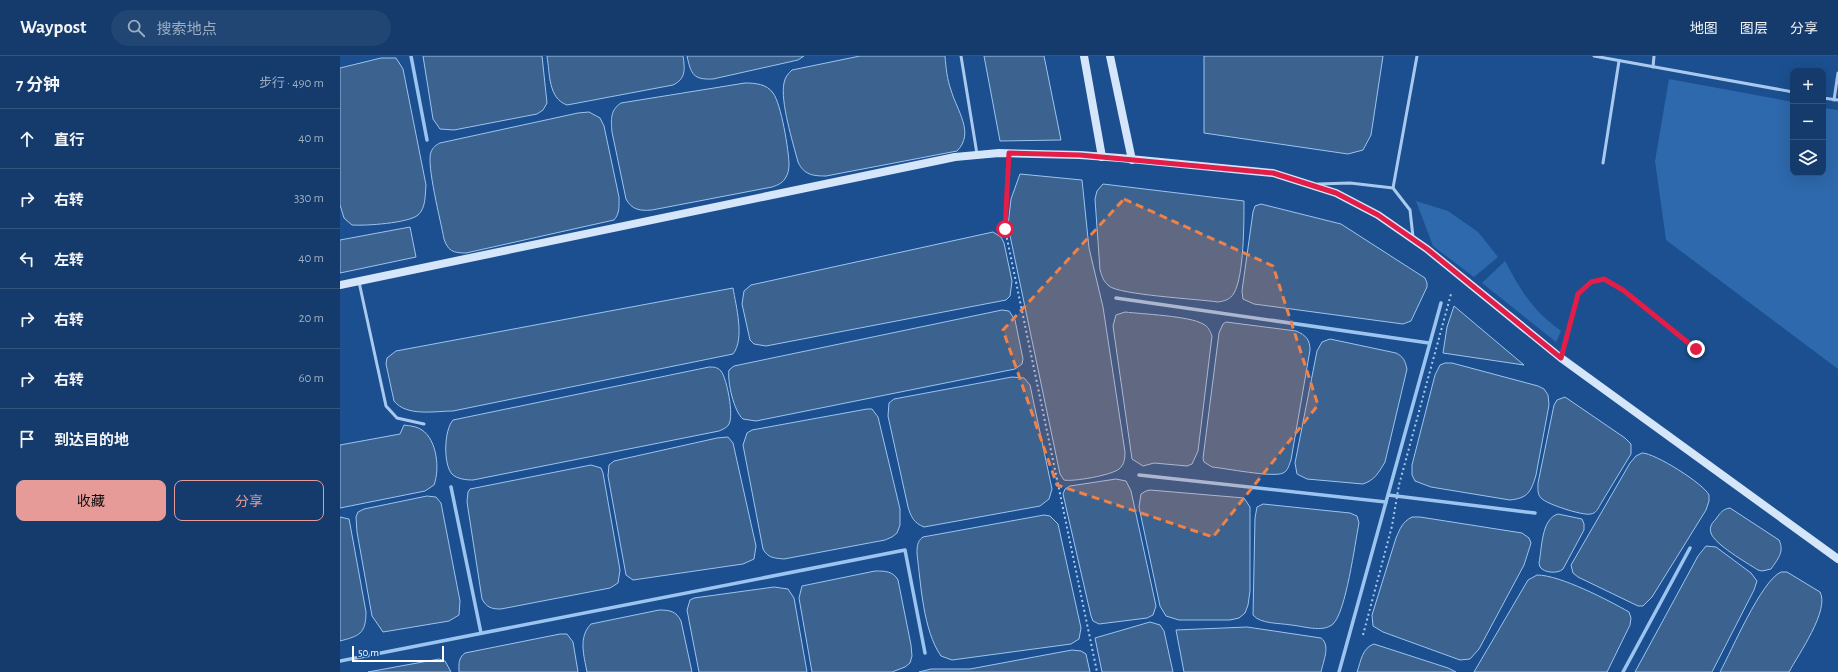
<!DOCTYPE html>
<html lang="zh">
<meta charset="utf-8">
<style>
:root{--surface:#143b6b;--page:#214673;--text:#f1f3f6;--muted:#9dadc1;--line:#33557e;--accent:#e69b98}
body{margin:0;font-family:"Alegreya Sans","Noto Sans SC",sans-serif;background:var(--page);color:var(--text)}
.controls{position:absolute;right:12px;top:12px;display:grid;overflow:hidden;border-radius:8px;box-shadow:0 4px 16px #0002}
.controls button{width:36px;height:36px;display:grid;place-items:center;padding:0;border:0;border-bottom:1px solid var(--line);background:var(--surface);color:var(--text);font:20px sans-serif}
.scale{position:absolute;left:12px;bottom:10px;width:92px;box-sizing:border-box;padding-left:4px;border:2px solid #fff;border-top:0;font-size:11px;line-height:14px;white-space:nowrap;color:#fff;-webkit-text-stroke:3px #1b4f8f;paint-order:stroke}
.stop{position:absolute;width:12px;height:12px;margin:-9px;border:3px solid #e11d48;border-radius:50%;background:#fff}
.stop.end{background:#e11d48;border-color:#fff;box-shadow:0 1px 4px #0008}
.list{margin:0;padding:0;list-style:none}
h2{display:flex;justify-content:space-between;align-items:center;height:52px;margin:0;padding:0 16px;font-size:17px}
h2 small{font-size:13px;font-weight:400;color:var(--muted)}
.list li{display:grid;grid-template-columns:26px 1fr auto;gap:12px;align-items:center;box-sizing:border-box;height:60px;padding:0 16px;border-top:1px solid var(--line)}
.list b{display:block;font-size:15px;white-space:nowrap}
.list em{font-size:13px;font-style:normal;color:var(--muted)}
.actions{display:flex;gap:8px;padding:12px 16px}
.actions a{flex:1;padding:9px 0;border:1px solid var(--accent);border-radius:8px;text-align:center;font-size:14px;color:var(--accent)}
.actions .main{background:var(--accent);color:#111}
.icon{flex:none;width:22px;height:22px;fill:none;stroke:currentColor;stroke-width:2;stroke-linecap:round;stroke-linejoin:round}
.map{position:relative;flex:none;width:1498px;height:616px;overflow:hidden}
header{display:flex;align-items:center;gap:24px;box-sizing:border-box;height:56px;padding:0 20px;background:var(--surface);border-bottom:1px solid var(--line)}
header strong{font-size:19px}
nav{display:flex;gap:22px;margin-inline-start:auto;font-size:14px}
.search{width:280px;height:36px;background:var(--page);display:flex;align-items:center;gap:10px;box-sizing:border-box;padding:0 14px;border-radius:22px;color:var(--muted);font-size:15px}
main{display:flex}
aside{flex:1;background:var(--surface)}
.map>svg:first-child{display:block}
.green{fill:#2e69ad}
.water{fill:#3c6290;stroke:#9cc4f0}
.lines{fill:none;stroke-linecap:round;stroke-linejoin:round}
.stream{stroke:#9cc4f0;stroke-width:3.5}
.path{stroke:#a9c9ee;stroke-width:2;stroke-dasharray:2 3;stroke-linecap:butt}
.lane{stroke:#a9c9ee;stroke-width:3}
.secondary{stroke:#d6e6fa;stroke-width:8}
.route{stroke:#e11d48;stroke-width:5}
.marked{fill:#ee8249;fill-opacity:0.2;stroke:#ee8249;stroke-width:3;stroke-dasharray:8 5;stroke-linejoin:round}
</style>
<header>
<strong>Waypost</strong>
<div class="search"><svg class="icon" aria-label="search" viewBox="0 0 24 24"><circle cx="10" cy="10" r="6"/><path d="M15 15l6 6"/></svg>搜索地点</div>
<nav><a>地图</a><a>图层</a><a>分享</a></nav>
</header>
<main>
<aside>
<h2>7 分钟<small>步行 · 490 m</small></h2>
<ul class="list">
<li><svg class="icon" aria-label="ahead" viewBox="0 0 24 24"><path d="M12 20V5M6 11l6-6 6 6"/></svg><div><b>直行</b></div><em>40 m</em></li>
<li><svg class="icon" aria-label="right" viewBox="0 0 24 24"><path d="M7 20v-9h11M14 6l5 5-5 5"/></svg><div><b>右转</b></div><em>330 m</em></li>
<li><svg class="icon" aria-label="left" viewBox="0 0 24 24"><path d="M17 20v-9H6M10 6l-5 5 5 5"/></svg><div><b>左转</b></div><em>40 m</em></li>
<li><svg class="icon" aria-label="right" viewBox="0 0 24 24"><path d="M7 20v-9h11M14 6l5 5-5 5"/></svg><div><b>右转</b></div><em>20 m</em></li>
<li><svg class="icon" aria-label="right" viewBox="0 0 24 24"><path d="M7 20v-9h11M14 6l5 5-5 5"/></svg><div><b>右转</b></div><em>60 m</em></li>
<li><svg class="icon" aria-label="arrive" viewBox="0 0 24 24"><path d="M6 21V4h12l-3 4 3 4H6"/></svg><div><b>到达目的地</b></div></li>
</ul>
<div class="actions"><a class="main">收藏</a><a>分享</a></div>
</aside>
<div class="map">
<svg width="1498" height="616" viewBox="0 0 1498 616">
<rect width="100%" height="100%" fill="#1b4f8f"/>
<g class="green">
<polygon points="1329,23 1453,46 1453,117 1483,117 1483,52 1498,54 1498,313 1326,184 1315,105"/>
<polygon points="1076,145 1108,155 1138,176 1158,201 1134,221 1093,190"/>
<path d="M1165 205C1181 235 1192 254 1221 275L1216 286 1142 227Z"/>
</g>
<g class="water">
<polygon points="83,0 202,0 207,47 203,54 197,58 114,74 100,73 93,63"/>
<path d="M207 0H343C345 13 346 23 333 29L227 49C208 42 210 18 207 0Z"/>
<path d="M347 0H464L458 4 373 23C353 24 351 18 347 0Z"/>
<path d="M520 0H605C606 12 607 23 611 34 617 55 635 77 617 95L486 120C473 120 464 119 458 106 453 87 440 45 444 27 445 21 448 18 452 14Z"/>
<polygon points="644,0 704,0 721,84 660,85"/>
<polygon points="864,0 1043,0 1031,79 1023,94 1008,98 864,77"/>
<path d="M41 2H56L63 13 86 129C85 139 86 152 78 159 69 167 25 170 12 169L4 162 0 149V12Z"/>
<path d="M405 27C415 27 427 28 433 37 441 47 449 95 449 109 449 113 448 118 446 121 443 127 438 129 432 131L312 154C300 155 292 154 286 143L272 76C271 64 270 54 281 47Z"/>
<path d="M249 56 260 62 264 70 279 141C279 150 280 157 274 164L126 197C113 197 108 195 104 183 101 166 86 108 91 96 93 91 96 89 100 87L238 57Z"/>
<path d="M680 118 742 124 749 192 763 251 785 396C785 403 784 409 779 413 772 419 733 426 724 424L720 418 668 170 671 143Z"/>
<path d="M763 128 904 145C904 166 904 220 894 237 890 244 884 245 878 246 858 243 780 239 769 230 763 225 762 220 760 214L755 143 757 135Z"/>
<polygon points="921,148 1001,168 1085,222 1087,227 1087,231 1071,265 1063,268 914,248 903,243 902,235 913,156 915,150"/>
<polygon points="70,171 76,201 0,217 0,184"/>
<polygon points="653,176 661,181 664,187 672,225 670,240 666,244 426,290 414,288 410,284 402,248 404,235 411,229"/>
<path d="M393 232C396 250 405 283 393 298L113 355C95 355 67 361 54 345L46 308 47 302 56 295Z"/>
<polygon points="1114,250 1184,309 1103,297 1107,271"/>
<path d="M662 254 669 255 675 264 683 303 682 308 675 313 416 365 403 363C394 356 387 325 389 314L394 310Z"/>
<path d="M785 256C802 258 850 260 863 268 868 270 870 275 872 280L858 395 852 408 847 410 814 407 803 410 792 403 773 270 776 259Z"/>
<path d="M886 266 956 275C966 279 970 284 970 294L951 404C949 409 948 415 943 417 934 422 884 412 872 411L864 406 863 402 879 277 883 268Z"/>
<path d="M990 283 1056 297C1064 301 1065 305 1067 313L1045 406C1039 416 1035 424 1023 428L967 423 957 418 955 407 977 295 982 286Z"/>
<path d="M1105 307H1112L1198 330 1204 333 1208 339 1209 349 1196 419C1191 436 1188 442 1170 444L1091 431 1075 425 1072 419V409L1095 319 1100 309Z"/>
<path d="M369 311C374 311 377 311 381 315 387 323 394 359 389 368 387 372 383 373 379 375L133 424C126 424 117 423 112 418 103 408 104 374 113 364Z"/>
<path d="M672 321 684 322 690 329 712 433 709 443 700 450 584 471C574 467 571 461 568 451L548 360 549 347 554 343Z"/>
<path d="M1225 341 1285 382 1291 388V398L1260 449C1258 453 1256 457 1251 458 1243 460 1206 448 1201 442 1197 438 1198 432 1198 427L1214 349 1217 344Z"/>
<path d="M527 353H532L538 361 560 453V469L557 477 552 481 545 484 444 503C434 502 428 502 423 493L403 389 407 377 412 374Z"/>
<path d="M64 369C70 370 76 370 82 374 97 384 100 413 94 429L85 435 0 452V389L60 378Z"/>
<polygon points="388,381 393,387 416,490 414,503 403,508 293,524 286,519 268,420 269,409 274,405 377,382"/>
<path d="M1302 397C1315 397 1364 428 1369 439V445L1366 454 1312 541 1303 550H1298L1238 521 1233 517 1231 509 1290 407 1296 400Z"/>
<path d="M251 409 261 412 263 417 280 514 278 527 270 532 161 553C152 553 147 552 142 543L127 446 128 436 130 433Z"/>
<polygon points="776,423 786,425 791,435 816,550 813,559 807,562 759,568 753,565 751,560 723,438 725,433 730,430"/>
<polygon points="810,434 904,442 910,451 910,535 908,549 905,557 899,562 890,564 839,564 826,560 820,550 799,451 801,438 806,435"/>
<polygon points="87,440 96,441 101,447 120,545 119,559 109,565 43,576 32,560 17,476 16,461 18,456 24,453"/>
<path d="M923 448 1010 457 1017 460 1019 467C1015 487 1006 556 993 568 983 577 963 570 951 569 940 567 920 568 913 559L915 462 917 451Z"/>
<path d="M1390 452 1439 484C1445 496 1437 504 1431 513L1422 515 1418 514C1407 507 1374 488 1371 477 1369 471 1372 467 1376 463 1380 457 1383 453 1390 452Z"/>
<path d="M1218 458 1242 463 1244 468V474L1223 513C1218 518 1204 517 1200 511L1199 507C1202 493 1201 463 1218 458Z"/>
<path d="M704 459 710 460 718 468 741 572 739 583 731 588 612 604 601 600C583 574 581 529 577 498 577 491 577 485 583 481Z"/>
<path d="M0 461 9 463 10 468 26 556C26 578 19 580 0 585Z"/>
<path d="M1072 461H1080L1182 477 1189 482 1191 487 1184 509 1139 593 1130 603 1120 604 1043 576 1033 570 1032 559 1056 482C1060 473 1062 466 1072 461Z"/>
<polygon points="1366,490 1376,491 1411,517 1417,525 1414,534 1372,616 1295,616 1358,500"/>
<path d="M535 515C545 515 553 515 558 524L571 589 572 600 570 607 565 611 552 616H472L459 542 462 530Z"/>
<path d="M1441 516H1447L1480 536C1490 554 1458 599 1449 616H1380C1392 594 1421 525 1441 516Z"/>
<path d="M1197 519C1220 519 1268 544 1289 556L1291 562 1290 569 1267 616H1134L1188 524Z"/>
<polygon points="434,531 448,533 454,542 467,616 359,616 347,554 350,544 354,542"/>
<path d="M319 554C330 554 336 555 341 565L352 616H247C244 600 238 581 251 568Z"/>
<polygon points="810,566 820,569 824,575 833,616 762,616 755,582"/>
<path d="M907 571 981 582C991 589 983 606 981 616H844L836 574Z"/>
<path d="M220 578H227L233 586 238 616H119C119 608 118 602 125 597Z"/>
<path d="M1034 588 1108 612 1116 616H1017C1021 605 1022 592 1034 588Z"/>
<polygon points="732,594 741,595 746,598 750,616 579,616 591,613 630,613"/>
<polygon points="99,603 105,605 111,616 28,616"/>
</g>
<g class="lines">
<g class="stream">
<polyline points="71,0 87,84"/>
<polyline points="776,242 1089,287"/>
<polyline points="799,419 1046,446"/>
<polyline points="111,431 141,577"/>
<polyline points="1048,439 1195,457"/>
<polyline points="0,605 565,494 585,597"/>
<polyline points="999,616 1101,247"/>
<polyline points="1283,616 1350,492"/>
</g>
<g class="path">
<polyline points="668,107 665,173 757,616"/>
<polyline points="1023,579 1052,470 1059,429 1111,238"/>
</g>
<g class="lane">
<polyline points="621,0 637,98"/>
<polyline points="1254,0 1453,36"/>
<polyline points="1313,11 1314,0"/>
<polyline points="1483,42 1498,44"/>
<polyline points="1494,44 1498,17"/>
<polyline points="1263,107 1279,5"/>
<polyline points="978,128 1010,127 1053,132 1070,154 1073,181"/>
<polyline points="1053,132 1077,0"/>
<polyline points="19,226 46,350 57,362 84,368"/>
<polyline points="1221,301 1238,238 1251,226 1264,223 1283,234 1355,293"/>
</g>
<g class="secondary">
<polyline points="744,0 762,101"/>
<polyline points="770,0 792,104"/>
<polyline points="0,229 615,101 659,97 740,99 780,102 933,117 996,137 1038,159 1087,193 1221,302 1498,503"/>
</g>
</g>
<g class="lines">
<polyline class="route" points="665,173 669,97 740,99 933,117 996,137 1038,159 1087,193 1221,302 1238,238 1251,226 1264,223 1283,234 1356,293"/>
</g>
<path class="marked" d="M784 143 933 210 978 349 873 481 717 429 663 274Z"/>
</svg>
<div class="controls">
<button>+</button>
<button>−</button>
<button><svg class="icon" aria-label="layers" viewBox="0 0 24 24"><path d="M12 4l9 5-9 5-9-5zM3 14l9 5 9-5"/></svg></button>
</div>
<div class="scale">50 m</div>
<div class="stop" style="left:665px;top:173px"></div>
<div class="stop end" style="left:1356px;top:293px"></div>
</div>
</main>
